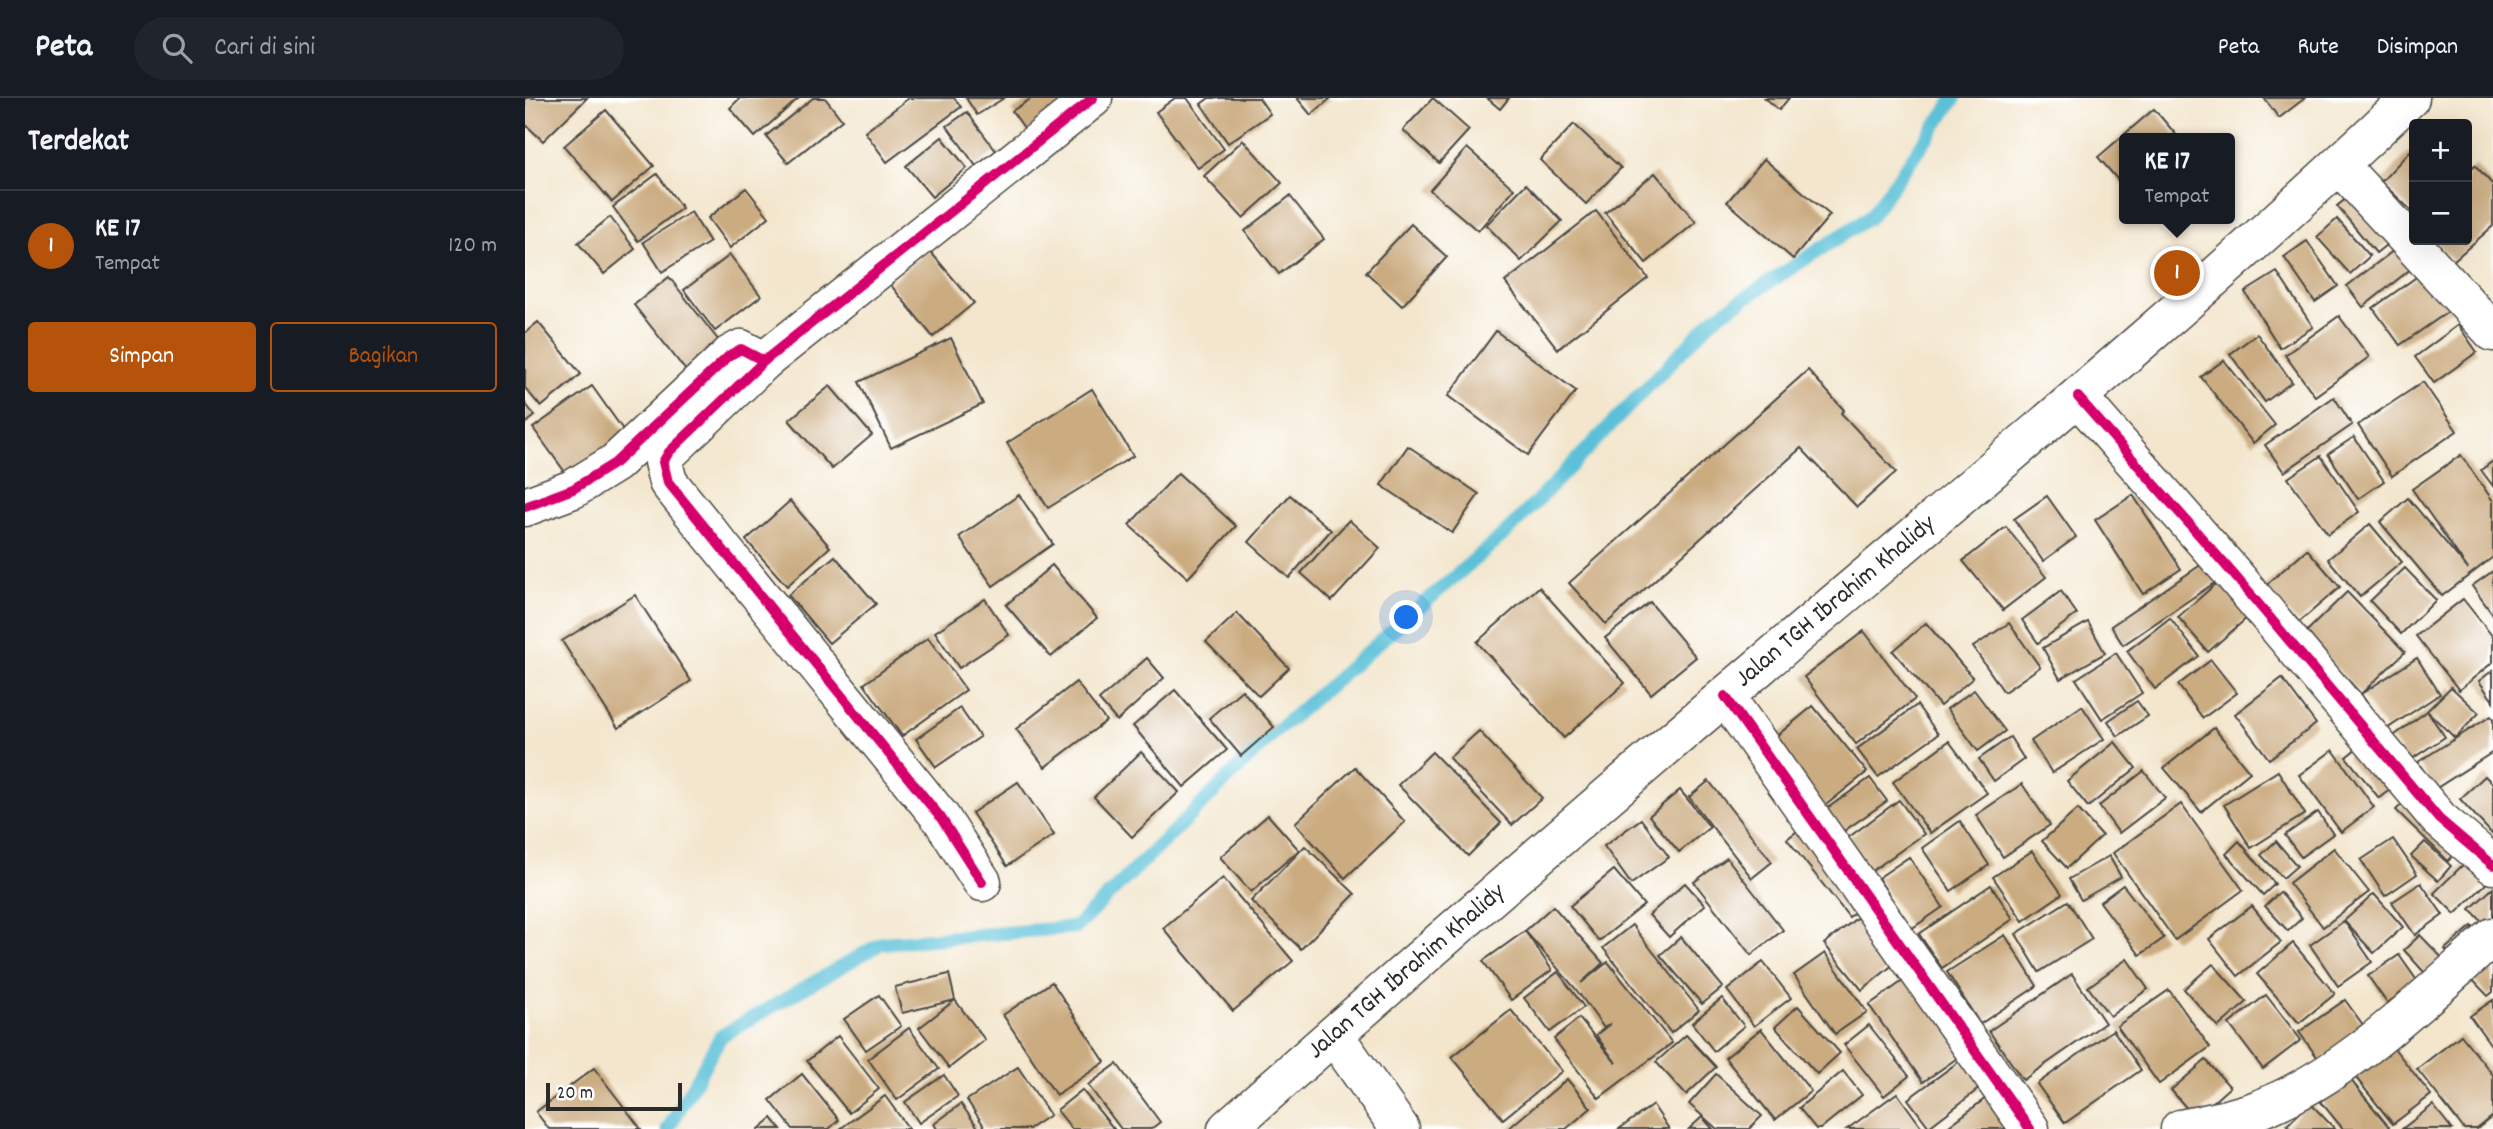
<!DOCTYPE html>
<html lang="id">
<meta charset="utf-8">
<style>
:root{--surface:#171b24;--page:#20242c;--text:#f1f3f6;--muted:#9ea1a6;--line:#363941;--accent:#b45309}
body{margin:0;font-family:Dekko,sans-serif;background:var(--page);color:var(--text)}
.controls{position:absolute;right:21px;top:21px;display:grid;overflow:hidden;border-radius:7px;box-shadow:0 7px 28px #0002}
.controls button{width:63px;height:63px;display:grid;place-items:center;padding:0;border:0;border-bottom:2px solid var(--line);background:var(--surface);color:var(--text);font:35px sans-serif}
.scale{position:absolute;left:21px;bottom:18px;width:136px;box-sizing:border-box;padding-left:7px;border:4px solid #2b2b2b;border-top:0;font-size:19px;line-height:24px;white-space:nowrap;color:#2b2b2b;-webkit-text-stroke:5px #fff;paint-order:stroke}
.you{position:absolute;left:882px;top:520px;width:24px;height:24px;margin:-18px;border:5px solid #fff;border-radius:50%;background:#1a73e8;box-shadow:0 0 0 10px #1a73e833}
.badge{display:grid;place-items:center;width:46px;height:46px;border-radius:50%;background:var(--accent);color:#fff;font-size:23px;font-weight:700}
.pin{position:absolute;translate:-50% -50%;border:4px solid #fff;box-shadow:0 2px 7px #0006}
.popup{position:absolute;left:1594px;top:35px;width:116px;height:91px;box-sizing:border-box;display:grid;place-content:center;border-radius:7px;background:var(--surface);filter:drop-shadow(0 2px 5px #0005);font-size:23px;white-space:nowrap;color:var(--muted)}
.popup b{font-size:26px;color:var(--text)}
.popup::after{content:'';position:absolute;left:50%;top:100%;margin-left:-14px;border:14px solid transparent;border-top-color:var(--surface)}
.list{margin:0;padding:0;list-style:none}
h2{display:flex;justify-content:space-between;align-items:center;height:91px;margin:0;padding:0 28px;font-size:30px}
h2 small{font-size:23px;font-weight:400;color:var(--muted)}
.list li{display:grid;grid-template-columns:46px 1fr auto;gap:21px;align-items:center;box-sizing:border-box;height:112px;padding:0 28px;border-top:2px solid var(--line)}
.list b{display:block;font-size:26px;white-space:nowrap}
.list p{margin:0;font-size:23px;white-space:nowrap;color:var(--muted)}
.list em{font-size:23px;font-style:normal;color:var(--muted)}
.actions{display:flex;gap:14px;padding:21px 28px}
.actions a{flex:1;padding:16px 0;border:2px solid var(--accent);border-radius:7px;text-align:center;font-size:24px;color:var(--accent)}
.actions .main{background:var(--accent);color:#fff}
.icon{flex:none;width:38px;height:38px;fill:none;stroke:currentColor;stroke-width:2;stroke-linecap:round;stroke-linejoin:round}
.map{position:relative;flex:none;width:1968px;height:1031px;overflow:hidden}
header{display:flex;align-items:center;gap:42px;box-sizing:border-box;height:98px;padding:0 35px;background:var(--surface);border-bottom:2px solid var(--line)}
header strong{font-size:33px}
nav{display:flex;gap:38px;margin-inline-start:auto;font-size:24px}
.search{width:490px;height:63px;background:var(--page);display:flex;align-items:center;gap:18px;box-sizing:border-box;padding:0 24px;border-radius:38px;color:var(--muted);font-size:26px}
main{display:flex}
aside{flex:1;background:var(--surface)}
.map>svg:first-child{display:block}
.lines{fill:none;stroke-linecap:round;stroke-linejoin:round}
.stream{stroke:#5bc1d8;stroke-width:14}
.building{fill:#cbab80}
.street-casing{stroke:#494743;stroke-width:41}
.primary-casing{stroke:#494743;stroke-width:41}
.street{stroke:#fff;stroke-width:38}
.primary{stroke:#fff;stroke-width:38}
.cycleway-casing{stroke:#fff;stroke-width:15}
.cycleway{stroke:#d6006c;stroke-width:10}
.labels{text-anchor:middle;dominant-baseline:central;stroke-width:7;stroke-linejoin:round;paint-order:stroke}
.street-label{font-size:26px;fill:#2b2b2b;stroke:#fff}
</style>
<header>
<strong>Peta</strong>
<div class="search"><svg class="icon" aria-label="search" viewBox="0 0 24 24"><circle cx="10" cy="10" r="6"/><path d="M15 15l6 6"/></svg>Cari di sini</div>
<nav><a>Peta</a><a>Rute</a><a>Disimpan</a></nav>
</header>
<main>
<aside>
<h2>Terdekat<small></small></h2>
<ul class="list">
<li><span class="badge">1</span><div><b>KE 17</b><p>Tempat</p></div><em>120 m</em></li>
</ul>
<div class="actions"><a class="main">Simpan</a><a>Bagikan</a></div>
</aside>
<div class="map">
<svg width="1968" height="1031" viewBox="0 0 1968 1031">
<rect width="100%" height="100%" fill="#fff"/>
<filter id="ink" filterUnits="userSpaceOnUse"><feTurbulence type="fractalNoise" baseFrequency=".0143" numOctaves="2"/><feDisplacementMap in="SourceGraphic" scale="14" xChannelSelector="R" yChannelSelector="G"/><feConvolveMatrix kernelMatrix="1 2 1 2 8 2 1 2 1" color-interpolation-filters="sRGB"/></filter>
<filter id="wash" filterUnits="userSpaceOnUse"><feTurbulence type="fractalNoise" baseFrequency=".00686" numOctaves="4" result="noise"/><feDisplacementMap in="SourceGraphic" scale="28" xChannelSelector="R" yChannelSelector="G"/><feGaussianBlur stdDeviation="1.57" result="paint"/><feColorMatrix in="noise" values="0 0 0 0 0 0 0 0 0 0 0 0 0 0 0 0 0 1.4 0 .05"/><feComposite in="paint" operator="in"/></filter>
<g filter="url(#wash)">
<rect width="100%" height="100%" fill="#f3e6cd"/>
<g class="lines">
<polyline class="stream" points="143,1031 196,938 357,845 551,829 747,637 987,429 1189,220 1345,119 1430,0"/>
</g>
<g id="blocks">
<g class="building">
<polygon points="0,0 62,0 18,43 0,26"/>
<polygon points="215,0 274,0 230,39 205,10"/>
<polygon points="288,0 300,0 317,22 263,65 241,38"/>
<polygon points="384,0 429,0 436,9 362,64 340,34"/>
<polygon points="441,0 479,0 452,17"/>
<polygon points="507,0 553,0 502,34 487,13"/>
<polygon points="650,0 662,0 699,51 673,70 631,14"/>
<polygon points="684,0 734,0 745,16 703,45 676,6"/>
<polygon points="772,0 806,0 786,17"/>
<polygon points="908,0 944,32 914,65 878,32"/>
<polygon points="962,0 984,0 975,11"/>
<polygon points="1240,0 1264,0 1254,12"/>
<polygon points="1739,0 1780,0 1754,20"/>
<polygon points="1629,11 1654,40 1600,40 1600,90 1573,59"/>
<polygon points="81,12 129,68 87,104 39,48"/>
<polygon points="442,14 471,53 451,68 422,28"/>
<polygon points="1049,26 1096,70 1061,106 1015,62"/>
<polygon points="417,39 442,70 407,99 381,68"/>
<polygon points="718,42 757,85 718,120 679,78"/>
<polygon points="942,50 989,91 953,133 905,92"/>
<polygon points="1885,53 1889,56 1889,115 1856,84"/>
<polygon points="1239,61 1305,117 1268,161 1202,104"/>
<polygon points="1950,67 1968,87 1968,128 1928,163 1909,142 1942,142 1942,74"/>
<polygon points="1130,75 1171,124 1121,165 1080,115"/>
<polygon points="132,76 157,110 113,143 88,109"/>
<polygon points="1001,86 1037,123 996,163 961,127"/>
<polygon points="221,90 244,119 205,150 183,120"/>
<polygon points="1832,92 1871,139 1851,155 1812,108"/>
<polygon points="765,98 799,141 754,176 720,133"/>
<polygon points="1071,113 1123,180 1033,251 980,184"/>
<polygon points="166,114 185,144 137,174 118,144"/>
<polygon points="85,119 110,151 79,176 53,145"/>
<polygon points="1812,121 1845,158 1825,176 1792,139"/>
<polygon points="886,126 922,159 877,208 841,174"/>
<polygon points="1782,143 1813,188 1790,204 1759,159"/>
<polygon points="1877,146 1892,166 1838,209 1822,188"/>
<polygon points="404,152 449,205 408,239 364,185"/>
<polygon points="205,157 236,198 190,233 159,192"/>
<polygon points="1900,173 1927,211 1875,247 1848,210"/>
<polygon points="1752,174 1788,229 1755,250 1720,194"/>
<polygon points="144,179 201,252 166,279 109,207"/>
<polygon points="1814,218 1844,259 1790,298 1760,257"/>
<polygon points="13,224 56,276 16,309 0,290 0,235"/>
<polygon points="1933,227 1952,254 1909,285 1890,259"/>
<polygon points="971,233 1051,293 1003,357 923,298"/>
<polygon points="1732,236 1767,284 1740,304 1705,256"/>
<polygon points="426,240 458,306 366,350 334,284"/>
<polygon points="1699,262 1750,327 1728,345 1676,279"/>
<polygon points="1283,272 1319,312 1316,315 1371,374 1332,409 1276,350 1081,526 1044,485"/>
<polygon points="1898,284 1932,333 1867,378 1833,327"/>
<polygon points="67,288 106,343 48,385 8,330"/>
<polygon points="305,288 347,337 307,371 264,322"/>
<polygon points="567,291 608,358 523,410 482,345"/>
<polygon points="1809,299 1827,327 1759,374 1740,347"/>
<polygon points="0,305 10,318 0,326"/>
<polygon points="1829,339 1859,383 1833,401 1803,356"/>
<polygon points="883,348 954,396 927,435 856,387"/>
<polygon points="1936,357 1968,403 1968,459 1917,498 1855,424 1883,400 1943,471 1887,391"/>
<polygon points="1796,358 1834,414 1803,436 1763,380"/>
<polygon points="1968,363 1968,388 1956,372"/>
<polygon points="653,375 711,428 663,480 604,427"/>
<polygon points="494,397 528,446 468,488 434,439"/>
<polygon points="765,397 806,432 764,480 724,444"/>
<polygon points="1608,397 1656,471 1618,496 1570,422"/>
<polygon points="1522,398 1551,439 1518,463 1489,421"/>
<polygon points="265,403 305,449 262,488 221,442"/>
<polygon points="824,422 855,450 807,503 776,475"/>
<polygon points="1845,426 1877,464 1835,499 1803,461"/>
<polygon points="1481,429 1521,479 1478,512 1438,463"/>
<polygon points="1782,451 1815,489 1773,525 1740,488"/>
<polygon points="310,458 351,506 304,545 263,497"/>
<polygon points="1689,458 1701,477 1598,547 1586,528"/>
<polygon points="527,467 572,520 526,559 481,507"/>
<polygon points="1880,470 1911,502 1876,536 1845,503"/>
<polygon points="1968,473 1968,517 1947,488"/>
<polygon points="1701,477 1731,512 1683,554 1653,519"/>
<polygon points="1014,489 1100,585 1039,640 952,544"/>
<polygon points="1536,493 1552,516 1513,545 1497,522"/>
<polygon points="1822,494 1880,554 1836,596 1892,560 1915,596 1860,632 1836,596 1779,536"/>
<polygon points="110,497 166,583 93,630 37,543"/>
<polygon points="460,501 484,537 434,570 410,534"/>
<polygon points="1938,501 1968,539 1968,564 1934,592 1891,538"/>
<polygon points="1125,504 1171,559 1126,596 1080,540"/>
<polygon points="712,515 764,570 734,598 681,544"/>
<polygon points="1645,520 1674,558 1630,591 1602,553"/>
<polygon points="1563,524 1580,555 1535,581 1518,550"/>
<polygon points="1401,525 1448,580 1415,608 1368,553"/>
<polygon points="1484,525 1515,569 1479,594 1448,549"/>
<polygon points="1339,533 1390,601 1331,646 1279,579"/>
<polygon points="403,540 441,592 377,638 339,586"/>
<polygon points="1591,555 1617,595 1577,621 1551,581"/>
<polygon points="622,560 639,580 592,623 574,602"/>
<polygon points="1686,562 1712,595 1678,620 1653,587"/>
<polygon points="1968,572 1968,603 1954,583"/>
<polygon points="1757,580 1791,626 1744,661 1710,616"/>
<polygon points="551,584 581,623 520,669 491,631"/>
<polygon points="1926,589 1954,615 1930,640 1902,613 1920,639 1882,664 1866,640 1902,613"/>
<polygon points="650,592 702,652 659,689 608,628"/>
<polygon points="717,592 749,629 716,658 684,620"/>
<polygon points="1449,592 1480,633 1453,653 1422,611"/>
<polygon points="1612,603 1623,618 1593,638 1583,623"/>
<polygon points="1392,607 1413,636 1353,679 1332,651"/>
<polygon points="1288,608 1342,674 1297,710 1243,645"/>
<polygon points="1557,608 1579,641 1527,675 1506,643"/>
<polygon points="435,610 455,639 411,669 391,641"/>
<polygon points="1966,618 1968,621 1968,654 1910,691 1893,664"/>
<polygon points="1689,630 1725,674 1676,714 1639,670"/>
<polygon points="954,633 1017,700 987,727 924,660"/>
<polygon points="1485,639 1499,661 1469,683 1454,661"/>
<polygon points="1842,642 1875,684 1854,700 1821,659"/>
<polygon points="1424,643 1462,695 1405,735 1368,684"/>
<polygon points="1590,644 1611,670 1563,709 1542,683"/>
<polygon points="1808,652 1849,709 1816,734 1774,677"/>
<polygon points="616,654 654,694 607,739 569,699"/>
<polygon points="907,654 976,725 943,758 873,687"/>
<polygon points="830,669 880,724 820,780 770,725"/>
<polygon points="1619,673 1640,700 1594,735 1574,708"/>
<polygon points="1753,673 1780,716 1726,750 1699,707"/>
<polygon points="1960,678 1968,686 1968,737 1935,701"/>
<polygon points="1345,680 1362,703 1313,737 1297,714"/>
<polygon points="1184,683 1247,764 1227,780 1164,699"/>
<polygon points="493,684 529,737 482,768 447,715"/>
<polygon points="1497,686 1525,727 1478,759 1451,717"/>
<polygon points="1155,692 1185,729 1154,754 1124,718"/>
<polygon points="1887,697 1939,747 1923,763 1871,712"/>
<polygon points="1374,702 1399,736 1344,775 1320,742"/>
<polygon points="1656,706 1718,792 1650,842 1588,755"/>
<polygon points="1553,711 1577,738 1542,770 1517,743"/>
<polygon points="1793,714 1808,736 1776,759 1760,737"/>
<polygon points="743,717 774,752 726,794 695,759"/>
<polygon points="1116,721 1144,759 1106,786 1079,748"/>
<polygon points="1435,723 1464,767 1426,793 1397,750"/>
<polygon points="1280,727 1342,805 1324,819 1262,741"/>
<polygon points="1868,741 1892,776 1860,798 1836,762"/>
<polygon points="1714,743 1750,786 1738,797 1701,756"/>
<polygon points="1751,743 1772,768 1758,780 1736,757"/>
<polygon points="1900,744 1926,768 1913,783 1886,758"/>
<polygon points="780,748 830,796 776,851 726,803"/>
<polygon points="1809,750 1844,794 1798,829 1764,785"/>
<polygon points="1507,753 1537,796 1498,823 1468,779"/>
<polygon points="1950,755 1968,779 1930,816 1909,795"/>
<polygon points="1584,758 1596,779 1556,802 1544,781"/>
<polygon points="1384,759 1418,809 1386,831 1353,780"/>
<polygon points="1202,760 1258,832 1226,857 1169,784"/>
<polygon points="1089,772 1119,807 1074,843 1045,808"/>
<polygon points="698,780 768,863 708,913 638,830"/>
<polygon points="1160,785 1180,807 1144,839 1124,817"/>
<polygon points="1896,785 1918,817 1890,837 1867,804"/>
<polygon points="1466,787 1488,821 1417,870 1394,836"/>
<polygon points="1598,787 1639,840 1615,857 1575,804"/>
<polygon points="1968,790 1968,832 1966,833 1945,811"/>
<polygon points="1755,794 1777,820 1763,833 1740,808"/>
<polygon points="1849,796 1878,829 1849,855 1819,823"/>
<polygon points="1543,803 1567,841 1514,874 1491,836"/>
<polygon points="1028,808 1078,865 1056,885 1083,864 1147,945 1074,1000 1029,941 1054,920 1091,965 1071,937 1086,925 1079,930 1050,890 1000,833"/>
<polygon points="1727,808 1756,844 1713,878 1684,841"/>
<polygon points="1338,815 1375,861 1337,892 1299,846"/>
<polygon points="1819,823 1847,864 1813,888 1785,847"/>
<polygon points="1107,827 1174,912 1146,935 1078,850"/>
<polygon points="1947,828 1957,839 1930,863 1920,851"/>
<polygon points="1000,833 1027,872 986,902 958,863"/>
<polygon points="1480,837 1512,888 1455,926 1422,874"/>
<polygon points="1895,837 1926,869 1908,884 1879,852"/>
<polygon points="1156,839 1198,889 1177,906 1135,857"/>
<polygon points="1768,845 1810,896 1774,925 1732,876"/>
<polygon points="1968,851 1968,894 1963,898 1941,875"/>
<polygon points="1300,855 1342,914 1310,936 1269,877"/>
<polygon points="1874,857 1893,884 1862,905 1843,878"/>
<polygon points="1602,861 1623,891 1585,918 1563,889"/>
<polygon points="1238,864 1266,900 1229,928 1202,892"/>
<polygon points="1688,866 1722,904 1693,929 1659,891"/>
<polygon points="1033,874 1059,909 1025,934 999,900"/>
<polygon points="424,876 430,902 377,915 370,889"/>
<polygon points="1388,876 1442,953 1398,984 1344,907"/>
<polygon points="1547,876 1580,925 1498,982 1464,933"/>
<polygon points="527,884 580,964 531,997 478,917"/>
<polygon points="1644,892 1685,949 1634,986 1592,928"/>
<polygon points="354,897 376,928 341,952 319,921"/>
<polygon points="1741,897 1776,942 1738,971 1704,926"/>
<polygon points="1197,900 1219,928 1189,953 1167,925"/>
<polygon points="430,902 460,942 424,970 394,930"/>
<polygon points="1820,902 1841,931 1795,963 1774,934"/>
<polygon points="1968,902 1968,950 1945,918"/>
<polygon points="1273,908 1315,955 1292,976 1250,929"/>
<polygon points="986,912 1037,973 978,1021 927,959"/>
<polygon points="1344,927 1384,978 1359,998 1319,947"/>
<polygon points="384,930 414,971 372,1002 343,961"/>
<polygon points="1236,931 1286,993 1250,1022 1200,960"/>
<polygon points="1588,932 1616,972 1540,1025 1512,986"/>
<polygon points="1161,937 1191,969 1161,997 1131,964"/>
<polygon points="1936,937 1968,977 1968,1018 1952,1031 1939,1031 1892,971"/>
<polygon points="313,938 354,991 324,1015 282,963"/>
<polygon points="1861,940 1906,997 1868,1026 1823,970"/>
<polygon points="1440,959 1460,986 1404,1029 1383,1001"/>
<polygon points="1681,962 1705,989 1670,1020 1646,992"/>
<polygon points="592,966 635,1024 626,1031 596,1031 563,987"/>
<polygon points="493,969 525,1017 504,1031 461,1031 442,1002"/>
<polygon points="69,970 116,1031 24,1031 11,1014"/>
<polygon points="1318,973 1337,997 1295,1031 1291,1031 1274,1010"/>
<polygon points="1820,975 1864,1029 1862,1031 1818,1031 1791,998"/>
<polygon points="277,976 314,1022 304,1031 268,1031 245,1002"/>
<polygon points="1191,976 1237,1018 1224,1031 1192,1031 1164,1006"/>
<polygon points="419,977 433,998 394,1025 380,1004"/>
<polygon points="1042,981 1066,1010 1041,1031 983,1031"/>
<polygon points="557,992 589,1031 547,1031 532,1012"/>
<polygon points="1372,995 1398,1031 1322,1031 1332,1024"/>
<polygon points="1465,997 1491,1031 1420,1031"/>
<polygon points="360,998 384,1031 315,1031"/>
<polygon points="1785,1005 1810,1031 1766,1031 1762,1027"/>
<polygon points="436,1006 454,1031 412,1031 409,1026"/>
<polygon points="1128,1007 1144,1031 1094,1031"/>
<polygon points="1908,1007 1927,1031 1877,1031"/>
<polygon points="1177,1019 1188,1031 1164,1031"/>
<polygon points="247,1020 256,1031 234,1031"/>
</g>
</g>
</g>
<g filter="url(#ink)">
<use href="#blocks" fill-opacity="0" stroke="#494743" stroke-width="2"/>
<g class="lines">
<g class="street-casing">
<g id="street">
<polyline points="1814,67 1968,234"/>
<polyline points="239,263 144,354 138,364 143,384 416,720 457,784"/>
<polyline points="1553,299 1710,478 1914,721 1968,767"/>
<polyline points="0,409 48,391 90,365 205,257 216,251 239,263 568,0"/>
<polyline points="1200,598 1505,1031"/>
<polyline points="809,937 875,1031"/>
<path d="M1655 1031C1680 1026 1708 1021 1732 1012 1823 977 1896 902 1968 839"/>
</g>
</g>
<g class="primary-casing">
<path id="primary" d="M702 1031C877 876 1053 722 1232 571 1452 384 1675 200 1885 0"/>
</g>
<use href="#street" class="street"/>
<use href="#primary" class="primary"/>
<g class="cycleway-casing">
<g id="cycleway">
<polyline points="239,263 144,354 138,364 143,384 416,720 457,784"/>
<polyline points="1553,299 1710,478 1914,721 1968,767"/>
<polyline points="0,409 48,391 90,365 205,257 216,251 239,263 568,0"/>
<polyline points="1200,598 1505,1031"/>
</g>
</g>
<use href="#cycleway" class="cycleway"/>
</g>
</g>
<g class="labels">
<g class="street-label">
<text transform="translate(1311 504) rotate(-40)">Jalan TGH Ibrahim Khalidy</text>
<text transform="translate(882 874) rotate(-41)">Jalan TGH Ibrahim Khalidy</text>
</g>
</g>
</svg>
<div class="controls">
<button>+</button>
<button>−</button>
</div>
<div class="scale">20 m</div>
<div class="you"></div>
<div class="pin badge" style="left:1652px;top:175px">1</div>
<div class="popup"><b>KE 17</b>Tempat</div>
</div>
</main>
